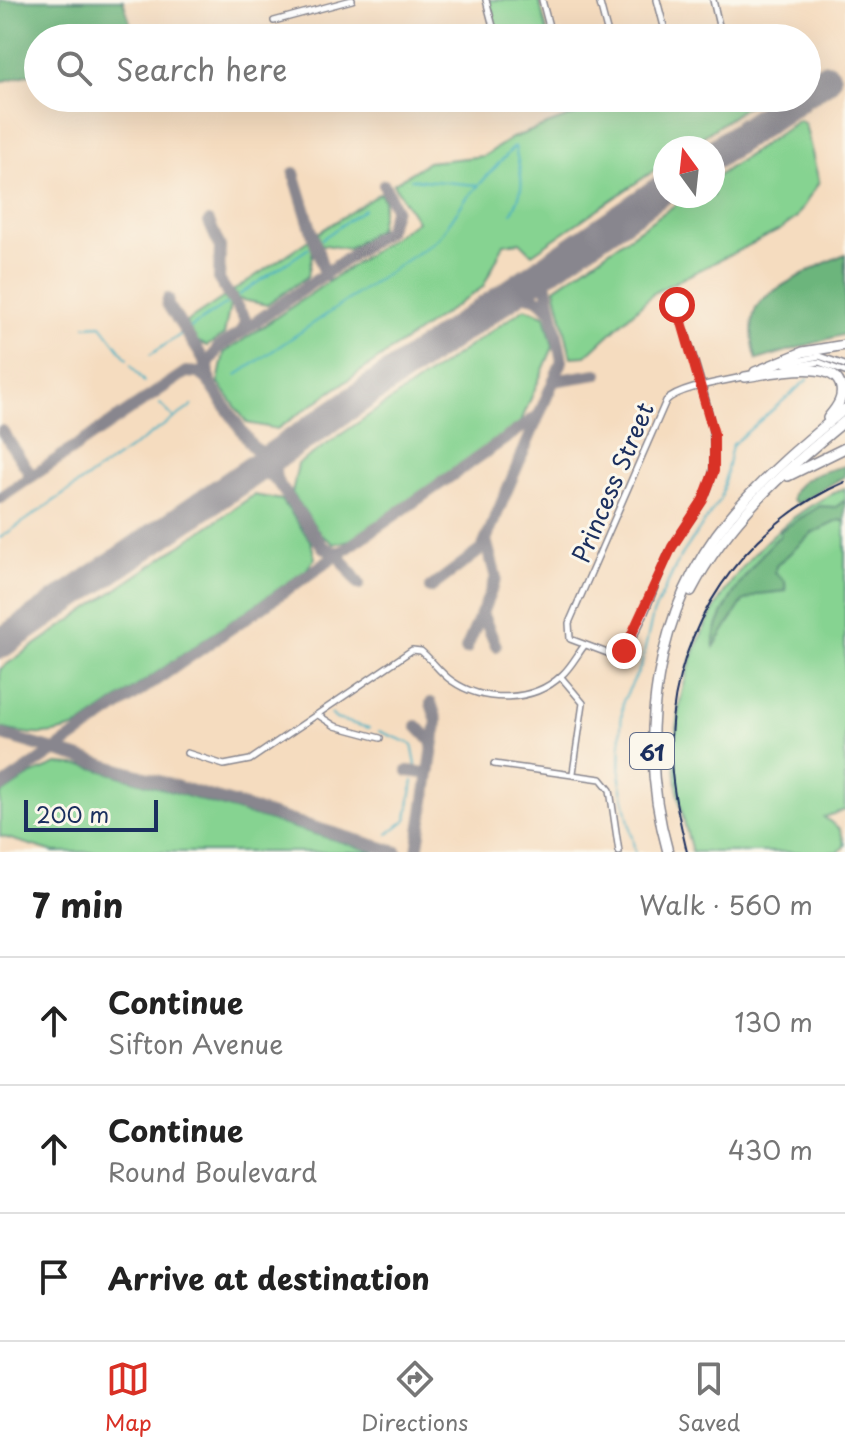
<!DOCTYPE html>
<meta charset="utf-8">
<style>
:root{--surface:#fff;--page:#f2f2f2;--text:#222;--muted:#767676;--line:#e0e0e0;--accent:#d93025}
body{margin:0;font-family:"Playpen Sans",sans-serif;background:var(--page);color:var(--text)}
.compass{position:absolute;left:653px;top:136px;width:72px;height:72px;border-radius:50%;background:var(--surface);box-shadow:0 8px 32px #0002;rotate:345deg}
.scale{position:absolute;left:24px;bottom:20px;width:134px;box-sizing:border-box;padding-left:8px;border:4px solid #1b2f5e;border-top:0;font-size:22px;line-height:28px;white-space:nowrap;color:#1b2f5e;-webkit-text-stroke:6px #fbf7ec;paint-order:stroke}
.stop{position:absolute;width:24px;height:24px;margin:-18px;border:6px solid #d93025;border-radius:50%;background:#fff}
.stop.end{background:#d93025;border-color:#fff;box-shadow:0 2px 8px #0008}
.list{margin:0;padding:0;list-style:none}
h2{display:flex;justify-content:space-between;align-items:center;height:104px;margin:0;padding:0 32px;font-size:34px}
h2 small{font-size:26px;font-weight:400;color:var(--muted)}
.list li{display:grid;grid-template-columns:52px 1fr auto;gap:24px;align-items:center;box-sizing:border-box;height:128px;padding:0 32px;border-top:2px solid var(--line)}
.list b{display:block;font-size:30px;white-space:nowrap}
.list p{margin:0;font-size:26px;white-space:nowrap;color:var(--muted)}
.list em{font-size:26px;font-style:normal;color:var(--muted)}
.icon{flex:none;width:44px;height:44px;fill:none;stroke:currentColor;stroke-width:2;stroke-linecap:round;stroke-linejoin:round}
.map{position:relative;flex:none;width:845px;height:852px;overflow:hidden}
.search{position:absolute;background:var(--surface);box-shadow:0 8px 32px #0002;left:24px;right:24px;top:24px;height:88px;display:flex;align-items:center;gap:20px;box-sizing:border-box;padding:0 28px;border-radius:44px;color:var(--muted);font-size:30px}
.sheet{height:488px;background:var(--surface)}
nav{display:flex;justify-content:space-around;align-items:center;box-sizing:border-box;height:112px;border-top:2px solid var(--line);background:var(--surface);font-size:22px;color:var(--muted)}
nav a{display:grid;justify-items:center;gap:4px}
nav .on{color:var(--accent)}
.map>svg:first-child{display:block}
.green{fill:#86d391;stroke:#508178;stroke-width:2}
.forest{fill:#6cb57b;stroke:#44726c;stroke-width:2}
.lines{fill:none;stroke-linecap:round;stroke-linejoin:round}
.stream{stroke:#43aec2;stroke-width:2}
.taxiway{stroke:#88868e;stroke-width:12}
.runway{stroke:#88868e;stroke-width:30}
.minor-casing{stroke:#88868e;stroke-width:8}
.trunk-casing{stroke:#88868e;stroke-width:12}
.minor{stroke:#fff;stroke-width:5}
.trunk{stroke:#fff;stroke-width:9}
.rail{stroke:#1b2f5e;stroke-width:2}
.route{stroke:#d93025;stroke-width:10}
.labels{text-anchor:middle;dominant-baseline:central;stroke-width:6;stroke-linejoin:round;paint-order:stroke}
.shield{fill:#fbf7ec;stroke:#5e6b89;stroke-width:2}
.shield-label{font-size:22px;font-weight:bold;fill:#1b2f5e}
.street-label{font-size:24px;fill:#1b2f5e;stroke:#fbf7ec}
</style>
<div class="map">
<svg width="845" height="852" viewBox="0 0 845 852">
<rect width="100%" height="100%" fill="#fbf7ec"/>
<filter id="ink" filterUnits="userSpaceOnUse"><feTurbulence type="fractalNoise" baseFrequency=".0125" numOctaves="2"/><feDisplacementMap in="SourceGraphic" scale="16" xChannelSelector="R" yChannelSelector="G"/><feConvolveMatrix kernelMatrix="1 2 1 2 8 2 1 2 1" color-interpolation-filters="sRGB"/></filter>
<filter id="wash" filterUnits="userSpaceOnUse"><feTurbulence type="fractalNoise" baseFrequency=".006" numOctaves="4" result="noise"/><feDisplacementMap in="SourceGraphic" scale="32" xChannelSelector="R" yChannelSelector="G"/><feGaussianBlur stdDeviation="1.8" result="paint"/><feColorMatrix in="noise" values="0 0 0 0 0 0 0 0 0 0 0 0 0 0 0 0 0 1.4 0 .05"/><feComposite in="paint" operator="in"/></filter>
<g filter="url(#wash)">
<rect width="100%" height="100%" fill="#f5dcbf"/>
<g class="green">
<polygon points="489,0 539,0 549,38 499,38"/>
<polygon points="620,98 759,98 686,148 665,148 665,163 532,254 520,242 504,244 483,287 277,429 247,423 218,382 224,353 417,221 393,184 428,162 484,156 512,138"/>
<polygon points="799,120 805,124 819,182 796,218 780,230 655,292 586,356 571,357 555,288 688,196 713,196 713,179"/>
<polygon points="380,193 384,200 379,228 348,249 319,244 318,233"/>
<polygon points="310,239 313,250 308,276 267,305 238,299 233,291"/>
<polygon points="224,297 230,305 224,335 207,346 196,341 185,323"/>
<polygon points="525,308 545,315 553,347 520,424 350,540 334,544 321,535 292,493 298,464"/>
<path d="M845 488V810L824 817 840 829 845 845 839 852H692C683 818 674 786 675 750 677 642 744 531 845 488Z"/>
<path d="M254 495 282 500 311 542 315 558 306 570 79 726C50 737 30 736 0 728V669Z"/>
<polygon points="57,764 86,766 375,852 54,852 0,836 0,795 30,775"/>
</g>
<g class="forest">
<polygon points="0,0 123,0 134,35 133,38 38,38 38,72 0,82"/>
<path d="M845 254V334L757 360C752 347 749 318 758 305 769 289 826 262 845 254Z"/>
<path d="M845 466V476L797 504 792 499C793 478 828 470 845 466Z"/>
<path d="M845 500V522L840 520 812 533 776 566 775 573 785 581 786 591 759 594 743 601 714 647C710 620 758 553 781 535L780 531 820 506 836 507Z"/>
</g>
<g class="lines">
<g class="stream">
<polyline points="411,179 477,185"/>
<path d="M512 213C528 181 520 178 515 146"/>
<polyline points="322,239 364,209"/>
<polyline points="239,295 309,248"/>
<polyline points="86,326 101,325 127,359"/>
<polyline points="190,328 226,304"/>
<polyline points="150,355 180,335"/>
<polyline points="131,365 144,382"/>
<polyline points="237,375 438,239 465,200 515,146"/>
<polyline points="160,404 173,417"/>
<polyline points="0,538 192,406"/>
<polyline points="331,714 336,719 369,728"/>
<polyline points="379,731 412,744 416,765"/>
<polyline points="388,834 407,819 413,781"/>
<polyline points="635,852 620,779 621,725 623,701 641,666 653,614 679,559 721,498 732,445 808,379"/>
</g>
<g class="taxiway">
<polyline points="294,173 325,275"/>
<polyline points="209,222 220,247 219,280 245,319 243,331"/>
<polyline points="168,299 167,304 203,358 207,372"/>
<path d="M495 307C514 294 531 288 548 308"/>
<polyline points="553,381 597,374"/>
<polyline points="210,384 208,365 218,348 388,230 395,208 384,185"/>
<polyline points="2,431 29,472 27,480"/>
<polyline points="284,451 274,463 276,480 323,547 334,552 343,552"/>
<path d="M0 498 186 372 199 373 207 379 252 446C273 465 296 440 314 427"/>
<path d="M215 499C232 487 256 460 276 480"/>
<polyline points="486,540 496,578 482,613 496,646"/>
<polyline points="343,561 359,584"/>
<polyline points="430,588 482,549 562,361 545,277 553,266 587,243"/>
<polyline points="466,649 482,612"/>
<polyline points="417,726 431,741 433,749"/>
<polyline points="0,734 397,852"/>
<polyline points="408,771 425,773 430,769"/>
<polyline points="0,788 538,416"/>
<polyline points="417,852 437,721 431,703"/>
</g>
<g class="runway">
<polyline points="807,91 826,78"/>
<polyline points="713,155 797,98"/>
<polyline points="0,644 665,188"/>
</g>
</g>
</g>
<g filter="url(#ink)">
<g class="lines">
<g class="minor-casing">
<g id="minor">
<polyline points="486,0 496,38"/>
<polyline points="542,0 552,38"/>
<polyline points="599,0 609,38"/>
<polyline points="657,0 667,38"/>
<polyline points="274,21 352,0"/>
<polyline points="708,38 720,30 713,0"/>
<path d="M677 305C691 356 728 438 708 489 699 514 678 532 667 557 654 586 644 625 624 651L610 654 570 639 569 623 666 401C679 387 727 381 747 376"/>
<polyline points="785,364 819,356 845,365"/>
<polyline points="788,367 819,362 845,372"/>
<polyline points="561,677 583,703 573,773"/>
<polyline points="318,715 335,726 380,738"/>
<path d="M187 753 224 765 250 760 412 650 421 651C432 660 440 673 452 681 484 703 533 703 562 675 571 667 577 655 584 646"/>
<polyline points="494,764 601,779 610,790 619,852"/>
</g>
</g>
<g class="trunk-casing">
<g id="trunk">
<polyline points="755,372 803,352 845,345"/>
<path d="M745 377C767 374 830 358 840 384 845 398 836 408 828 418"/>
<polyline points="788,476 845,448"/>
<path d="M691 591C727 521 785 470 845 421"/>
<path d="M668 852C636 739 654 609 730 517 764 476 804 443 845 409"/>
</g>
</g>
<use href="#minor" class="minor"/>
<use href="#trunk" class="trunk"/>
<path class="rail" d="M687 852C678 814 669 776 671 737 675 627 744 525 845 482"/>
</g>
</g>
<g class="lines" filter="url(#ink)">
<polyline class="route" points="624,651 672,547 703,500 714,471 714,434 677,305"/>
</g>
<g class="labels">
<rect class="shield" x="630" y="733" width="44" height="36" rx="6"/>
<g class="shield-label">
<text x="652" y="751">61</text>
</g>
<g class="street-label">
<text transform="translate(612 482) rotate(-67)">Princess Street</text>
</g>
</g>
</svg>
<svg class="compass" viewBox="-18 -18 36 36"><path d="M0-13l5 13h-10z" fill="#e53935"/><path d="M0 13l5-13h-10z" fill="#767676"/></svg>
<div class="scale">200 m</div>
<div class="stop" style="left:677px;top:305px"></div>
<div class="stop end" style="left:624px;top:651px"></div>
<div class="search"><svg class="icon" aria-label="search" viewBox="0 0 24 24"><circle cx="10" cy="10" r="6"/><path d="M15 15l6 6"/></svg>Search here</div>
</div>
<section class="sheet">
<h2>7 min<small>Walk · 560 m</small></h2>
<ul class="list">
<li><svg class="icon" aria-label="ahead" viewBox="0 0 24 24"><path d="M12 20V5M6 11l6-6 6 6"/></svg><div><b>Continue</b><p>Sifton Avenue</p></div><em>130 m</em></li>
<li><svg class="icon" aria-label="ahead" viewBox="0 0 24 24"><path d="M12 20V5M6 11l6-6 6 6"/></svg><div><b>Continue</b><p>Round Boulevard</p></div><em>430 m</em></li>
<li><svg class="icon" aria-label="arrive" viewBox="0 0 24 24"><path d="M6 21V4h12l-3 4 3 4H6"/></svg><div><b>Arrive at destination</b></div></li>
</ul>
</section>
<nav>
<a class="on"><svg class="icon" aria-label="map" viewBox="0 0 24 24"><path d="M3 6l6-2 6 2 6-2v14l-6 2-6-2-6 2zM9 4v14M15 6v14"/></svg>Map</a>
<a><svg class="icon" aria-label="directions" viewBox="0 0 24 24"><path d="M12 3l9 9-9 9-9-9zM9 14v-3h6M13 9l2 2-2 2"/></svg>Directions</a>
<a><svg class="icon" aria-label="saved" viewBox="0 0 24 24"><path d="M7 4h10v16l-5-4-5 4z"/></svg>Saved</a>
</nav>
